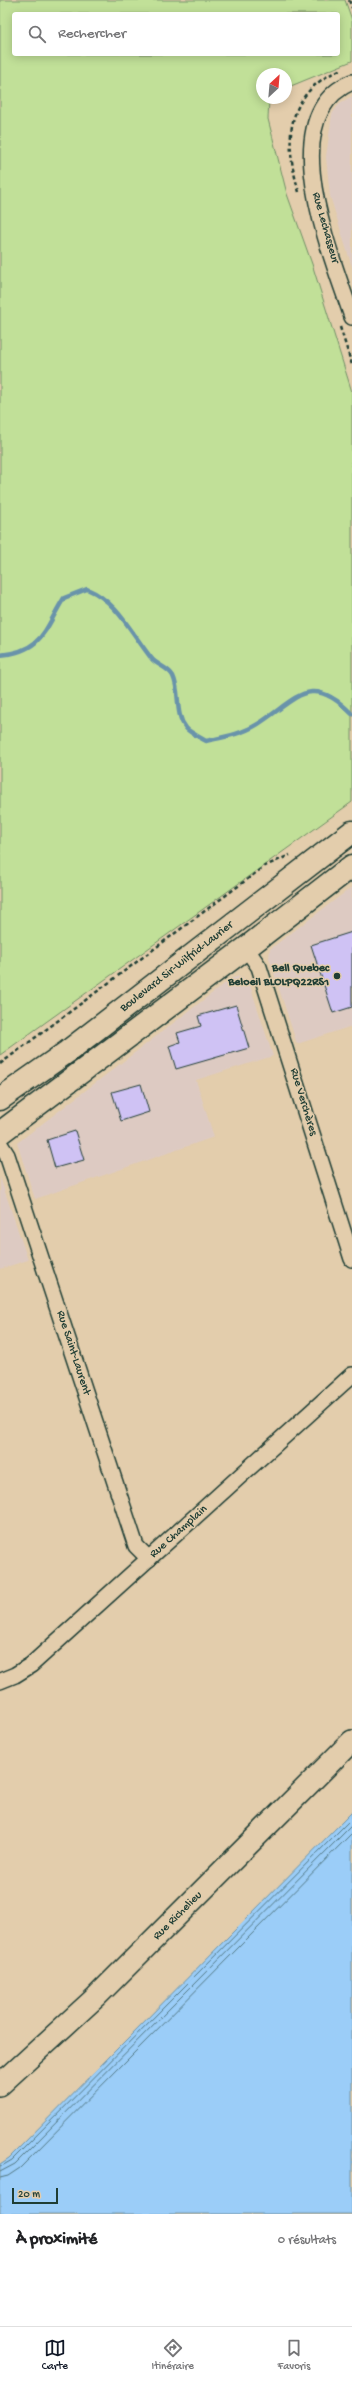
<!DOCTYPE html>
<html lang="fr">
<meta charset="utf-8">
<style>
:root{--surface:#fff;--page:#f6f6f6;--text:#202124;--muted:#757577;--line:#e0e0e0;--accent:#111827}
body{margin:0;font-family:"Gochi Hand",sans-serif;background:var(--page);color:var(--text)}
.compass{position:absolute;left:256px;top:68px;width:36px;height:36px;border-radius:50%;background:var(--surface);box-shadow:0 2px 10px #0003;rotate:26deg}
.scale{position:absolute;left:12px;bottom:10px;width:46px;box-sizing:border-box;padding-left:4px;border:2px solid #1f3d34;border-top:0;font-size:11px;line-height:14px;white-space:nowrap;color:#1f3d34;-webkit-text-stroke:3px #e3cdac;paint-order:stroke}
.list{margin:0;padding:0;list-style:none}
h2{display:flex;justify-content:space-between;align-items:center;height:52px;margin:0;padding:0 16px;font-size:17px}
h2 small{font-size:13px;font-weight:400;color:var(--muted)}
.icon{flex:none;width:22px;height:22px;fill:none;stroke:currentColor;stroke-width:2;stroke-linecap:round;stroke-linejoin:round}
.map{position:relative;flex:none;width:352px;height:2214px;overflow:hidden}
.search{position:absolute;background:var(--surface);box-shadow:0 2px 10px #0003;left:12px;right:12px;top:12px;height:44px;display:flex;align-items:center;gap:10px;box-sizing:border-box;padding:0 14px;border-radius:4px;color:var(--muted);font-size:15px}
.sheet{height:112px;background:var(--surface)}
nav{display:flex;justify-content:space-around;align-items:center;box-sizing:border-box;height:56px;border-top:1px solid var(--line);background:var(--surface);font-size:11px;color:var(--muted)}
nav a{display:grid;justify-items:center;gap:2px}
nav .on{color:var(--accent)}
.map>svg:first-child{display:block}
.built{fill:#ddcac2}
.green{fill:#c1e098;stroke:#708e66;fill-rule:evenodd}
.water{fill:#9bcdf8;stroke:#6993aa}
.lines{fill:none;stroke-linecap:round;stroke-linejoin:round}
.shore{stroke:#517782;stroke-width:1}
.stream{stroke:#6993aa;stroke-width:4.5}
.building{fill:#cfc2f4;stroke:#1f3d34}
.minor-casing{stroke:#1f3d34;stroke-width:18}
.secondary-casing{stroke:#1f3d34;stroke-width:24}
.primary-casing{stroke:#1f3d34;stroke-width:25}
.path{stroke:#1f3d34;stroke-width:2.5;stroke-dasharray:4 3;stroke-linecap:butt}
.minor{stroke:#e3cdac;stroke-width:15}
.secondary{stroke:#e3cdac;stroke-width:21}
.primary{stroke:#e3cdac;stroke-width:22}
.poi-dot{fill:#1f3d34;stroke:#e3cdac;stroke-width:1.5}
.labels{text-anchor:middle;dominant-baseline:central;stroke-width:3;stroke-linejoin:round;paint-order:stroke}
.street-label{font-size:12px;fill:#1f3d34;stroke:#e3cdac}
.poi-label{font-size:12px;font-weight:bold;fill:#1f3d34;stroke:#e3cdac;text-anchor:end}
</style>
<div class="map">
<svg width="352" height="2214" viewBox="0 0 352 2214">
<rect width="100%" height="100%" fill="#e3cdac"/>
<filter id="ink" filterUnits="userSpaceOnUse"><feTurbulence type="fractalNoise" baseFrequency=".025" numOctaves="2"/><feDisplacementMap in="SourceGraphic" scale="8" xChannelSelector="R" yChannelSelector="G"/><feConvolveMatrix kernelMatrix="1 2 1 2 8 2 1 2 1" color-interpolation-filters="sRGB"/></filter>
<g filter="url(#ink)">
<g class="built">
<polygon points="352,96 352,267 330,196 326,157 332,114 340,103"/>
<polygon points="352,887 352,1026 297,1044 269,958 270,949"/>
<polygon points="240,976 249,982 273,1056 196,1080 214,1137 35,1199 17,1143 232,978"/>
<polygon points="0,1177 28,1260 0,1269"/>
</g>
<path class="green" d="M0 0H345L352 20V61L286 88V74H262V98H269L268 119 287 194 312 264 352 392V802L0 1055ZM14 14H338V54H14Z"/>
<polygon class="water" points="352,1812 352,2214 0,2214 0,2164 9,2158"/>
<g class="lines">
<g class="shore">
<polyline points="0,2167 12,2160 352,1818"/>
<polyline points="0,2172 15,2164 352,1825"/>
<polyline points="0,2178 8,2176 20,2168 352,1833"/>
</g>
<path class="stream" d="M0 655C43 651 44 630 64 598L87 589C118 602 131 633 152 659 157 665 169 668 173 676 181 693 174 713 186 728 190 733 200 737 206 741 224 737 242 734 258 724 296 700 310 671 352 714"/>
</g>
<g class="building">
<polygon points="352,932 352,1007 333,1013 311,945"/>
<polygon points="236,1005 249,1048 176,1069 169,1046 180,1042 177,1033 201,1026 198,1016"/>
<polygon points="141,1084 149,1112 121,1121 112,1092"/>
<polygon points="75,1131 84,1160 55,1168 47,1140"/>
</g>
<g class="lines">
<g class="minor-casing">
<g id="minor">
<path d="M352 82C271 116 333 258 352 317"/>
<polyline points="246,948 259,967 352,1259"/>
<polyline points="0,1144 7,1155 136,1546 149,1559"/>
<polyline points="0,1681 15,1675 31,1665 352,1375"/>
</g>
</g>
<g class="secondary-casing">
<polyline id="secondary" points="0,2085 96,1997 352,1741"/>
</g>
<g class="primary-casing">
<g id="primary">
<polyline points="0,1099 67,1052 352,832"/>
<polyline points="0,1133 246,948 352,866"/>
</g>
</g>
<g class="path">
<polyline points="349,0 352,8"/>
<path d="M299 192C283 139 286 92 342 69"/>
<polyline points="340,327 352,365"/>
<polyline points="0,1064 265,866 290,855"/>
</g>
<use href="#minor" class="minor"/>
<use href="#secondary" class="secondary"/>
<use href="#primary" class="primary"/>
</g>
</g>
<circle class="poi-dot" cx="337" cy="976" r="4"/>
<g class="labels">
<g class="street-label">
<text transform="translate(325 228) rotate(74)">Rue Lechasseur</text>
<text transform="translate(177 967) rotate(-38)">Boulevard Sir-Wilfrid-Laurier</text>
<text transform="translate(303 1102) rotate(73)">Rue Verchères</text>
<text transform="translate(73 1353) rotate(72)">Rue Saint-Laurent</text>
<text transform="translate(179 1532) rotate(-42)">Rue Champlain</text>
<text transform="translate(178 1916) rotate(-45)">Rue Richelieu</text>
</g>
<g class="poi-label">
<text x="329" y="969">Bell Quebec<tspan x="329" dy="14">Beloeil BLOLPQ22RS1</tspan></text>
</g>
</g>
</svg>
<svg class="compass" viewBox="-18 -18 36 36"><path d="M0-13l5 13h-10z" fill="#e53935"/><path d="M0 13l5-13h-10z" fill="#757577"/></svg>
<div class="scale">20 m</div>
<div class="search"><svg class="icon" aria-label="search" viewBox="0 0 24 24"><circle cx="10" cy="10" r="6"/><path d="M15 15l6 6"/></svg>Rechercher</div>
</div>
<section class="sheet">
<h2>À proximité<small>0 résultats</small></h2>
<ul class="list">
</ul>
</section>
<nav>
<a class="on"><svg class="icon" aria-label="map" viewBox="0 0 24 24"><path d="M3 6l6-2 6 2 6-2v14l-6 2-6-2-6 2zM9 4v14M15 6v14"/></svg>Carte</a>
<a><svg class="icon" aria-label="directions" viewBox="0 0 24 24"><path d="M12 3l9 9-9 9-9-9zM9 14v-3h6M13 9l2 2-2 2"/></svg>Itinéraire</a>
<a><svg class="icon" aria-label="saved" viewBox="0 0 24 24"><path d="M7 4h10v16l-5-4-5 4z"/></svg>Favoris</a>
</nav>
